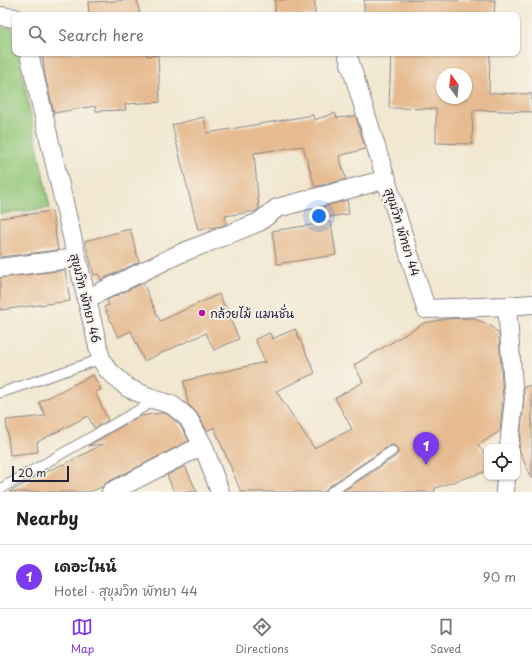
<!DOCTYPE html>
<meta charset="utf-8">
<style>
:root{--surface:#fff;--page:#f6f6f6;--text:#222;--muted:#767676;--line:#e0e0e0;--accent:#7c3aed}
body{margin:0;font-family:"Playpen Sans","Playpen Sans Thai",sans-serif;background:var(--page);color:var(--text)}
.controls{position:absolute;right:12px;bottom:12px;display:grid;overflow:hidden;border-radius:8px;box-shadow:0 1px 3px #0004}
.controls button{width:36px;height:36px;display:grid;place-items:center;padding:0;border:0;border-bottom:1px solid var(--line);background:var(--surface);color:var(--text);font:20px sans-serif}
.compass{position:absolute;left:436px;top:68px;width:36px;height:36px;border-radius:50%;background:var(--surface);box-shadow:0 1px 3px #0004;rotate:345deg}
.scale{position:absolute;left:12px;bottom:10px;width:57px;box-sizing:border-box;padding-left:4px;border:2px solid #22223b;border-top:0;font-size:11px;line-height:14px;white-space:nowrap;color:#22223b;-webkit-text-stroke:3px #f7f3e8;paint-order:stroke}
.you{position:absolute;left:319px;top:216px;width:14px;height:14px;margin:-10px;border:3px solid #fff;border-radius:50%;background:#1a73e8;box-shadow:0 0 0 6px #1a73e833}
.badge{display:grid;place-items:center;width:26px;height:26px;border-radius:50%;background:var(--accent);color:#fff;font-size:13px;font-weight:700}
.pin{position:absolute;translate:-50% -33px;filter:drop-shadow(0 1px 2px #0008)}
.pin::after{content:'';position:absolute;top:21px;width:14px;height:12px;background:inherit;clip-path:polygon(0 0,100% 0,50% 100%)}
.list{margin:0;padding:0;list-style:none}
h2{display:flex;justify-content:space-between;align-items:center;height:52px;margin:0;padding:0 16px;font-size:17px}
h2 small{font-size:13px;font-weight:400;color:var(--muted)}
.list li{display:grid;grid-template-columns:26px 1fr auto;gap:12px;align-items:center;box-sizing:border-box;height:64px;padding:0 16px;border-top:1px solid var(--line)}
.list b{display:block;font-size:15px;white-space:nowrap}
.list p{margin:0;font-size:13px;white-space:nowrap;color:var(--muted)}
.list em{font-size:13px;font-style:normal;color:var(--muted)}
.icon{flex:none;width:22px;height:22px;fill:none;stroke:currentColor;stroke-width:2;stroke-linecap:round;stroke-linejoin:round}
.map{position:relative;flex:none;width:532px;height:492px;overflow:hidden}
.search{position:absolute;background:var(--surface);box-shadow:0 1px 3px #0004;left:12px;right:12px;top:12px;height:44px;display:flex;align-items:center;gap:10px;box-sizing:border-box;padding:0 14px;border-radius:8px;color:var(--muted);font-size:15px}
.sheet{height:116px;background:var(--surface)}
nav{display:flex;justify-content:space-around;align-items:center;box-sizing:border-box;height:56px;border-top:1px solid var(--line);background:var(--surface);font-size:11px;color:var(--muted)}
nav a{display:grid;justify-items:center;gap:2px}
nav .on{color:var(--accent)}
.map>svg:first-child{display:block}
.green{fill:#91c678;stroke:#5a745a}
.building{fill:#e6bb91;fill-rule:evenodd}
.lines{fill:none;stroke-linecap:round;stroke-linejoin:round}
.service-casing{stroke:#8a8586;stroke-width:11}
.minor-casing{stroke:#8a8586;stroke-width:20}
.service{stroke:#fff;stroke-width:9}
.minor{stroke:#fff;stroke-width:18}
.poi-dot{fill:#b5179e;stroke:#f7f3e8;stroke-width:1.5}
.labels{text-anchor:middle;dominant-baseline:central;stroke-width:4;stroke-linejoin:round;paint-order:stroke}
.street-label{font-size:12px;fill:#22223b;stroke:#f7f3e8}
.poi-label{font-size:12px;fill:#22223b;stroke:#f7f3e8;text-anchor:start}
</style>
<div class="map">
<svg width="532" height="492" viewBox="0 0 532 492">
<rect width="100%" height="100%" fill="#f7f3e8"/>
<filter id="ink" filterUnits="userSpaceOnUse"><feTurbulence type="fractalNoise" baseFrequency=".025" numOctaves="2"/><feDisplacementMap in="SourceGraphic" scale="8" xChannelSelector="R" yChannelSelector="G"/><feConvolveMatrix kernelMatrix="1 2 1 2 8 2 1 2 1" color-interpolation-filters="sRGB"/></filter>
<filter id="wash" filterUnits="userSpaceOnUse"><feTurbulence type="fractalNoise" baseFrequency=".012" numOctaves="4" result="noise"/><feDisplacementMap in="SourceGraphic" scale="16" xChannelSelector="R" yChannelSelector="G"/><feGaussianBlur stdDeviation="0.9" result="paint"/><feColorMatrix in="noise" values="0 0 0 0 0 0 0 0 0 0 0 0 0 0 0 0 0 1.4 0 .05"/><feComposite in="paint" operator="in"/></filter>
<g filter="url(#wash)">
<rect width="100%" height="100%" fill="#f2e8d2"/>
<polygon class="green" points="0,27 13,28 15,37 15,53 18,53 50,208 0,214"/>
<g id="blocks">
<g class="building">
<polygon points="137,0 140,15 89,15 88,2"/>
<rect x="275" y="0" width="40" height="15"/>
<polygon points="364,0 495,0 494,15 364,15"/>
<polygon points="42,53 146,53 147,56 158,55 160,102 125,104 126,110 96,111 95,106 54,113 45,75"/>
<path d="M391 53H490L489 93 532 94V112L473 110 472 144 436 143V109L389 108ZM442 74H466V98H442Z"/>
<polygon points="335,113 337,118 356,116 365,149 339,156 346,179 315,187 303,146 254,153 259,209 256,211 225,216 226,224 222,226 198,230 172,125 204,117 207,133 313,115 314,120"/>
<polygon points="347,200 349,214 317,219 316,209"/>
<polygon points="52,211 58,250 0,257 0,218"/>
<polygon points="331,222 336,255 277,264 272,231"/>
<polygon points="130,229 139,262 101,280 99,274 94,275 85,241"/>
<polygon points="65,270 70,301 0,310 0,278"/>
<polygon points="143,283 160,321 219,294 239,339 214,350 206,333 144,361 131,331 118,337 104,307 109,305 107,300"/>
<polygon points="472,318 490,325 499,334 503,399 500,431 478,445 487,457 487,471 435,488 435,492 342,492 396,456 398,453 398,450 395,446 392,445 389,446 328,487 325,492 241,492 214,427 207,431 197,413 188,404 184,381 265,362 255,339 270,333 272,339 295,329 315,373 276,391 314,448 352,429 335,398 363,382 354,365 424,323 446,319"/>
<polygon points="93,375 101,390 95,392 108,420 94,428 88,416 37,442 38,452 10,455 6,420 46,416 39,402"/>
<polygon points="532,385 532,479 531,479 519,449 524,400 524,387"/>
<polygon points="162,413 167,414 180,425 189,441 106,483 102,487 89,492 9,492 30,481 29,480 63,464 63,465 103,444 88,446 140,416"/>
<polygon points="185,466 197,492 174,492 167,475"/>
</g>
</g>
</g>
<g filter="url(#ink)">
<use href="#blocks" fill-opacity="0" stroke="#8a8586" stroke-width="1"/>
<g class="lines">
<g class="service-casing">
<g id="service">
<polyline points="0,393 101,359"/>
<polyline points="0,489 156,400"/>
<polyline points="331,492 392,451"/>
</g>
</g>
<g class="minor-casing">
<g id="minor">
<polyline points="0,16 15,18"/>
<polyline points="29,53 77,258 101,359 107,369 128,388 156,400 172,405 188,418 203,445 220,492"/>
<polyline points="347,53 426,309 507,306 532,304"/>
<polyline points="0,268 77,258"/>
<polyline points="86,299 179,254 259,222 277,208 387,179"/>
<polyline points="507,306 514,399 509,447"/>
<polyline points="111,492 203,445"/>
<polyline points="505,492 506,477"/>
</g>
</g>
<use href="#service" class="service"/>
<use href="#minor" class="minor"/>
</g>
</g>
<circle class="poi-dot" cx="202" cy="313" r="4"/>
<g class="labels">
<g class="street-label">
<text transform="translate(403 232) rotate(73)">สุขุมวิท พัทยา 44</text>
<text transform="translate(86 298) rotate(76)">สุขุมวิท พัทยา 46</text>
</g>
<g class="poi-label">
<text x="210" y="313">กล้วยไม้ แมนชั่น</text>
</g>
</g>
</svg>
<div class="controls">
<button><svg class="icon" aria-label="locate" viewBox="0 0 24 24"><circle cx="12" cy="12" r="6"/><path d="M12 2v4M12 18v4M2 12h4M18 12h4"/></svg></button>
</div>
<svg class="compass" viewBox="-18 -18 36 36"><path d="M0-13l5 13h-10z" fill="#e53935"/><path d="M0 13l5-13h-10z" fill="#767676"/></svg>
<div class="scale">20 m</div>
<div class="you"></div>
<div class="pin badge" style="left:426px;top:465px">1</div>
<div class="search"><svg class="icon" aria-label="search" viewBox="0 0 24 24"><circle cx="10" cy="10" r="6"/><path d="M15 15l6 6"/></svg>Search here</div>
</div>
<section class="sheet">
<h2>Nearby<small></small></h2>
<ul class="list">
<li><span class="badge">1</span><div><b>เดอะไนน์</b><p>Hotel · สุขุมวิท พัทยา 44</p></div><em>90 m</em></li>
</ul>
</section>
<nav>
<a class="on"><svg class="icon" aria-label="map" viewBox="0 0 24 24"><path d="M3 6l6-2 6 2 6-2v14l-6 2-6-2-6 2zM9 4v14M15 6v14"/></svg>Map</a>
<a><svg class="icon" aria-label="directions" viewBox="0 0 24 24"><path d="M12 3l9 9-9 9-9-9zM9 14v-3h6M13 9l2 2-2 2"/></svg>Directions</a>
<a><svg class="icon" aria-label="saved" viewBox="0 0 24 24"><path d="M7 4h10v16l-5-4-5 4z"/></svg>Saved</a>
</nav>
